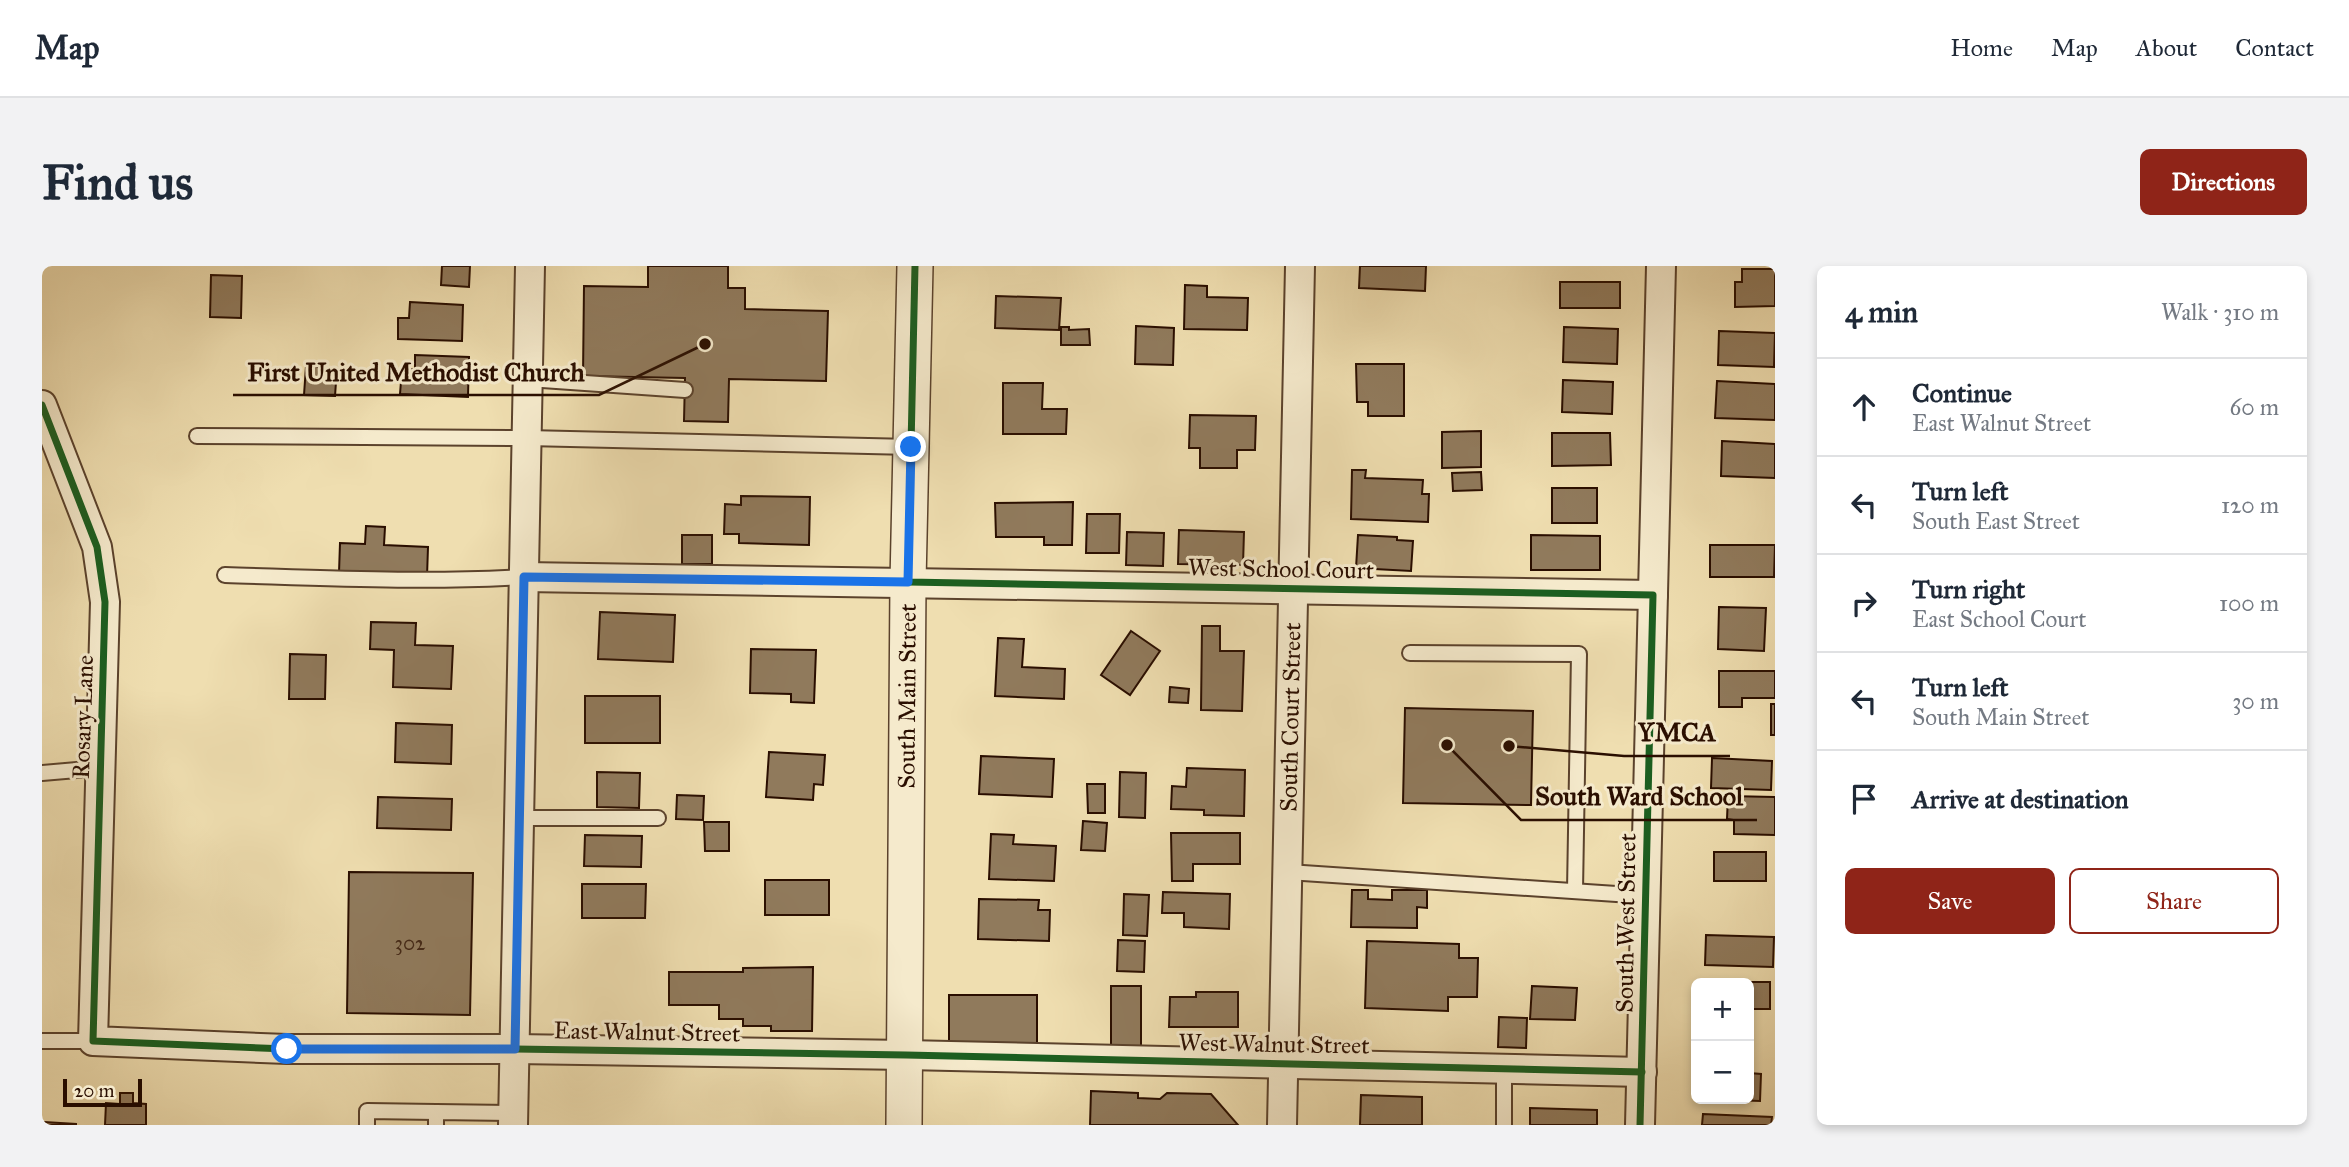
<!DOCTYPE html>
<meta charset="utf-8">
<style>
:root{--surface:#fff;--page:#f2f2f3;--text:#1f2937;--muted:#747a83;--line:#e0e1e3;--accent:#8f2418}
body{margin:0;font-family:"IM FELL Great Primer",serif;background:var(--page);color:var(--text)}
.controls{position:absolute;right:21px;bottom:21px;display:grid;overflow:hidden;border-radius:10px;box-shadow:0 4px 10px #0003}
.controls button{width:63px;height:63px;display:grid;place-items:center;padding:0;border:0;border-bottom:2px solid var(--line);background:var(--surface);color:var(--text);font:35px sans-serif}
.scale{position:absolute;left:21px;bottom:18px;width:79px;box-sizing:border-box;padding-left:7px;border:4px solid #2a0e00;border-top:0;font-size:19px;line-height:24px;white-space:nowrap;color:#2a0e00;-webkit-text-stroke:5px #f5eacc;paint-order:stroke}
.stop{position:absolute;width:21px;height:21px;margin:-16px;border:5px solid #1a73e8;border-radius:50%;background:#fff}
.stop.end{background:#1a73e8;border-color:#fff;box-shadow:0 2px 7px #0008}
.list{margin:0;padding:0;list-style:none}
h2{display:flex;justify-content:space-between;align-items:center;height:91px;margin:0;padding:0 28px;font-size:30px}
h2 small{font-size:23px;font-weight:400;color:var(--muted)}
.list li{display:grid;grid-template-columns:46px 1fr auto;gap:21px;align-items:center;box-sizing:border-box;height:98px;padding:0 28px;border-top:2px solid var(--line)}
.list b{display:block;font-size:26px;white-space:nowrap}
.list p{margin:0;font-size:23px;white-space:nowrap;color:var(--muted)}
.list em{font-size:23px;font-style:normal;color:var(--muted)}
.actions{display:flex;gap:14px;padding:21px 28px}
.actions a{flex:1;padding:16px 0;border:2px solid var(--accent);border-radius:10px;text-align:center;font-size:24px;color:var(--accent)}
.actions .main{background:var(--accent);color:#fff}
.icon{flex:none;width:38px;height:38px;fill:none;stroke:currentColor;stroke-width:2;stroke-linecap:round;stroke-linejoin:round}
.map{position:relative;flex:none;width:1733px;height:859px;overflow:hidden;border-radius:10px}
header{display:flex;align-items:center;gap:42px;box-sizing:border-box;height:98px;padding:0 35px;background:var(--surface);border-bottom:2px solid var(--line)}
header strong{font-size:33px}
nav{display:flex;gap:38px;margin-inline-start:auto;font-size:24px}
.intro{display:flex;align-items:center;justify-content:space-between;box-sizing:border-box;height:168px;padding:0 42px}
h1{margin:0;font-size:49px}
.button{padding:18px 32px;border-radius:10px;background:var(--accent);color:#fff;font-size:24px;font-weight:700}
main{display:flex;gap:42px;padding:0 42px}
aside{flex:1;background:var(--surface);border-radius:10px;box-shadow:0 4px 10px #0003}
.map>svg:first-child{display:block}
.building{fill:#907a5c;stroke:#2a0e00;stroke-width:2}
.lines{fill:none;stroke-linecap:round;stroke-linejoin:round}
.service-casing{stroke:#5b422c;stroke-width:18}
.minor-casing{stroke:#5b422c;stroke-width:32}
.tertiary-casing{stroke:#5b422c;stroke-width:38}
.service{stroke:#f5eacc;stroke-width:14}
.minor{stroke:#f5eacc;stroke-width:28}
.tertiary{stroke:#f5eacc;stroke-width:35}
.cycleway-casing{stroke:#f5eacc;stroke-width:11}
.cycleway{stroke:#1b5e20;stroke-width:7}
.route{stroke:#1a73e8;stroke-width:9}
.labels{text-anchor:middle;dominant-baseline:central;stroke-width:6;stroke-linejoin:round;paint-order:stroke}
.number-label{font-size:21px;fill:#442917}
.street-label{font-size:24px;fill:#2a0e00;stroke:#f5eacc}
.leader{fill:none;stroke:#2a0e00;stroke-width:2.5}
.callout-dot{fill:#2a0e00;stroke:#f5eacc;stroke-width:2.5}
.callout-label{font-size:26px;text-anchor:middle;font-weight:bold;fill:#2a0e00;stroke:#f5eacc;stroke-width:6;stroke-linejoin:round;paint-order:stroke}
</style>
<header>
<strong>Map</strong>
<nav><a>Home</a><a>Map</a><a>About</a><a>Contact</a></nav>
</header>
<div class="intro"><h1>Find us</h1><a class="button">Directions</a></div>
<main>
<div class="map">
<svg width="1733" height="859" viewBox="0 0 1733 859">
<rect width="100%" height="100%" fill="#efdeb0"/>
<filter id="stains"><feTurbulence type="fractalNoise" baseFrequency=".00286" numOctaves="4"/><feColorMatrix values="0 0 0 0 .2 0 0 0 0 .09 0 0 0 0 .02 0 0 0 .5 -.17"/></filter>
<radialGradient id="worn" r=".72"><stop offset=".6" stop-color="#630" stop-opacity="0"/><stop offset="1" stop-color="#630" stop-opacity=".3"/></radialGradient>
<g class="building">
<polygon points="400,0 428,0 427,21 399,19"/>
<polygon points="606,0 686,0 686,22 703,22 703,43 786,45 784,115 687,113 686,156 642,155 643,112 541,110 542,20 606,21"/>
<polygon points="1318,0 1384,0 1383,25 1317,22"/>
<polygon points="1700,3 1733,3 1733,40 1693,41 1693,16 1700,16"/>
<polygon points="169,9 200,10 199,52 168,51"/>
<rect x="1518" y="16" width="60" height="26"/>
<polygon points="1143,19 1165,20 1165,31 1206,32 1205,64 1142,63"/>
<polygon points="954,30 1019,32 1017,64 953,62"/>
<polygon points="368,36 421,39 420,75 356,73 356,52 367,52"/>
<polygon points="1094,60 1132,62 1131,99 1093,98"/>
<polygon points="1019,61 1027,61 1027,64 1047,63 1048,79 1019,79"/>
<polygon points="1522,61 1576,63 1575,98 1521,96"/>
<polygon points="1677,65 1733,67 1732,101 1676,99"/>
<polygon points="373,89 427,91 426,131 358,128 360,103 373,103"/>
<polygon points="1314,98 1362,98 1362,150 1326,150 1326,136 1315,136"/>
<polygon points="264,100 295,102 293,130 262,129"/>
<polygon points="1521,114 1571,116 1570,148 1520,146"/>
<polygon points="1675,115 1733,118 1733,154 1673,152"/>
<polygon points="961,117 1001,117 1000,143 1025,143 1024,168 961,168"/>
<polygon points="1148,149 1214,150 1213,184 1195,184 1195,202 1158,202 1158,182 1147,182"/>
<polygon points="1439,165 1439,201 1400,202 1400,166"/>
<polygon points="1510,167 1568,167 1569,199 1510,200"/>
<polygon points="1680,175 1733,178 1733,212 1679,210"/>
<polygon points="1310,204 1324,204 1323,212 1381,214 1380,228 1387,228 1386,256 1309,253"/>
<polygon points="1439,206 1440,224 1411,225 1410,207"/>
<rect x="1510" y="222" width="45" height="35"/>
<polygon points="699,230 768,231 767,279 697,277 697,268 682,268 683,238 699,239"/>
<polygon points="1031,236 1030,279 1002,279 1002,271 954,271 953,237"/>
<polygon points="1045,248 1078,248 1077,287 1044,287"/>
<polygon points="324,260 343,261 342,279 386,281 385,311 297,307 298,277 323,278"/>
<polygon points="1137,264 1202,266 1201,299 1136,298"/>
<polygon points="1085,266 1122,267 1121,300 1084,299"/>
<rect x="640" y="269" width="30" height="29"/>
<polygon points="1316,269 1355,271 1355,274 1371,275 1369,305 1314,302"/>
<polygon points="1489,269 1558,270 1558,304 1489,304"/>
<polygon points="1668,279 1733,279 1732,311 1668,311"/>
<polygon points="1677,341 1724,342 1722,385 1676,383"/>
<polygon points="558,346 633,349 631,396 556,393"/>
<polygon points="329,356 374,357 373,379 411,380 409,423 351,421 352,384 328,383"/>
<polygon points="1160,360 1178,360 1178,385 1202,385 1200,445 1159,444"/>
<polygon points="1089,365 1118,385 1088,429 1059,409"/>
<polygon points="956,372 982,373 980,401 1023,403 1022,433 953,430"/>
<polygon points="709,383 774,384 772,437 749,436 749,428 708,427"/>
<polygon points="248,388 284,389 283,433 247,433"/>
<polygon points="1677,405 1733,405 1733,432 1700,432 1700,441 1677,441"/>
<polygon points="1128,421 1147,423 1146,437 1127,436"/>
<rect x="543" y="430" width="75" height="47"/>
<rect x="1729" y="438" width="4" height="31"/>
<polygon points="1363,442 1491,445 1489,539 1361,537"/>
<polygon points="354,457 410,459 409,498 353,496"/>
<polygon points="727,486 783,489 781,519 772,518 771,534 724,531"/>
<polygon points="939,490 1012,493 1010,531 937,528"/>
<polygon points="1670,492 1730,495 1729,524 1669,522"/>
<polygon points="1145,502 1203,504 1202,550 1162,549 1162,544 1129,543 1130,520 1144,521"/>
<polygon points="555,506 598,507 597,542 555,541"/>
<polygon points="1078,506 1104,507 1103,552 1077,551"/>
<polygon points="1045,518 1063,518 1063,547 1046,547"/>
<polygon points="635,529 662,530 661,554 634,553"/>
<polygon points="1686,530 1733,531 1733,569 1692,568 1692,554 1685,553"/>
<polygon points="336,531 410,533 409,564 335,562"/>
<polygon points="1041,555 1065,557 1063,585 1039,584"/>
<polygon points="662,556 687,556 687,585 663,585"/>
<polygon points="1129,567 1198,567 1198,598 1151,598 1151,615 1130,615"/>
<polygon points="949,568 972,569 971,578 1014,580 1012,615 947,613"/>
<polygon points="543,569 600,570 599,601 542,600"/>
<rect x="1672" y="586" width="52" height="29"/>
<polygon points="307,606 431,607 428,749 305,747"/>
<rect x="723" y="614" width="64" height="35"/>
<polygon points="540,618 604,618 603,652 540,652"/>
<polygon points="1310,624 1326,624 1326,633 1350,634 1350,624 1385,624 1385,642 1375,641 1375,662 1309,661"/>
<polygon points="1121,626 1188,628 1187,663 1142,661 1142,647 1120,647"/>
<polygon points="1082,628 1107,629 1105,670 1081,669"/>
<polygon points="937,633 997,634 996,644 1008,644 1007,675 936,673"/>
<polygon points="1664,669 1732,671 1731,701 1663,699"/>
<polygon points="1076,674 1103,675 1102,706 1075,705"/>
<polygon points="1325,675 1417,678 1417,692 1436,692 1435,731 1406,731 1406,745 1323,742"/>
<polygon points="771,701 770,765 729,765 729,760 701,760 701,753 677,753 677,739 627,739 627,706 701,706 701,702"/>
<polygon points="1661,716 1728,716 1728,743 1707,743 1707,717"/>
<rect x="1069" y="720" width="30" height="60"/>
<polygon points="1490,720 1535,722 1533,754 1488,753"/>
<polygon points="1154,726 1196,726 1196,761 1127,761 1128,731 1154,731"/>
<rect x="907" y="729" width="88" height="48"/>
<polygon points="1457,751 1485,752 1484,782 1456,781"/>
<polygon points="1707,807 1719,808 1718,835 1657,833 1707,833"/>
<polygon points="1049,825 1096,827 1096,832 1118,833 1125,827 1169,828 1196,859 1048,859"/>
<polygon points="78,827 91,827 91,837 104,838 104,859 63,859 64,837 78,838"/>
<polygon points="1319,829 1380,831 1380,859 1318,859"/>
<polygon points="1488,842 1555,844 1555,859 1488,859"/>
<polygon points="1661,848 1730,851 1729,859 1660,859"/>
<polygon points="2,856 34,858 34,859 2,859"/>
</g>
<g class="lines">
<g class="service-casing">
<g id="service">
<polyline points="486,113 643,124"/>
<polyline points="155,170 485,172 869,181"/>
<path d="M183 309C283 312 382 317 482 311"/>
<polyline points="1368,387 1537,388 1533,625"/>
<polyline points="0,507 58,502"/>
<polyline points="477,552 616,552"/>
<polyline points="1246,606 1604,630"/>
<polyline points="0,775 51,775"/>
<polyline points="1462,803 1462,859"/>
<polyline points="325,859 325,845 394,846"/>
<polyline points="394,859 394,846 471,847"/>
</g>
</g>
<g class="minor-casing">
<g id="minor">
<polyline points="0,139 55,281 63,336 51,775 245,783 473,783 864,789 1600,806"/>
<polyline points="482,311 1611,329"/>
<polyline points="471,859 488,0"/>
<path id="s1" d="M1240 859 1258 0"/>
<polyline points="1598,859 1619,0"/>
</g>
</g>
<g class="tertiary-casing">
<g id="tertiary">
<path id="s2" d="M862 859 866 316 873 0"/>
</g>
</g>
<use href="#service" class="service"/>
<use href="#minor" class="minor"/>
<use href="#tertiary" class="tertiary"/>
<g class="cycleway-casing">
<g id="cycleway">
<polyline points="873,0 866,316 1611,329 1598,859"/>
<polyline points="0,139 55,281 63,336 51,775 245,783 473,783 864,789 1600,806"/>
</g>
</g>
<use href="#cycleway" class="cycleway"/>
</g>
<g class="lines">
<polyline class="route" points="245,783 473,783 482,311 866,316 869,181"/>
</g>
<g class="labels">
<g class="number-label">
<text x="368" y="677">302</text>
</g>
<g class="street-label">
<text transform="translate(1239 303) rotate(1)">West School Court</text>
<text stroke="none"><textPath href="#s2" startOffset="429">South Main Street</textPath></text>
<text transform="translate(41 451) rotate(-88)">Rosary Lane</text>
<text stroke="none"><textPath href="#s1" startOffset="408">South Court Street</textPath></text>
<text transform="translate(1584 657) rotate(-89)">South West Street</text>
<text transform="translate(605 766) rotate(1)">East Walnut Street</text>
<text transform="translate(1232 778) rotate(1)">West Walnut Street</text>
</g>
</g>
<path class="leader" d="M663 78L557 129H191M1467 480L1582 490H1688M1405 479L1479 554H1715"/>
<g class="callout-dot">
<circle cx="663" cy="78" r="7"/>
<circle cx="1467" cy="480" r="7"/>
<circle cx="1405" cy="479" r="7"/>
</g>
<g class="callout-label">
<text x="374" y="115">First United Methodist Church</text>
<text x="1635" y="475">YMCA</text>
<text x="1597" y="539">South Ward School</text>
</g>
<rect width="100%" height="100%" filter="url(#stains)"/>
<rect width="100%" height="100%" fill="url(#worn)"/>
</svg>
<div class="controls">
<button>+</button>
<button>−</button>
</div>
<div class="scale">20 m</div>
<div class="stop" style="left:245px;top:783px"></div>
<div class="stop end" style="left:869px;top:181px"></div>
</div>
<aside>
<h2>4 min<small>Walk · 310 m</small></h2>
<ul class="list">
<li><svg class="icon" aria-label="ahead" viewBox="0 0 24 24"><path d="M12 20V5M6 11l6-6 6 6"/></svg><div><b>Continue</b><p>East Walnut Street</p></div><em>60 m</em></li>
<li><svg class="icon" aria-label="left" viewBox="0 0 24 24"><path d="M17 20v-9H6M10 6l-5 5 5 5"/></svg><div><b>Turn left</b><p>South East Street</p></div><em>120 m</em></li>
<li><svg class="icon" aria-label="right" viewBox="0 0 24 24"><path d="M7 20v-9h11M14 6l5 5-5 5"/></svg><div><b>Turn right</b><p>East School Court</p></div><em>100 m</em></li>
<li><svg class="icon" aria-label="left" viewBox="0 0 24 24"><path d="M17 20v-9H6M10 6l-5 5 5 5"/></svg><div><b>Turn left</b><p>South Main Street</p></div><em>30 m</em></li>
<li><svg class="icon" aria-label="arrive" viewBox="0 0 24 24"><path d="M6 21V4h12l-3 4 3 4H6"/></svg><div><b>Arrive at destination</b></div></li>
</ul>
<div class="actions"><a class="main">Save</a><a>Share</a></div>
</aside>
</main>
